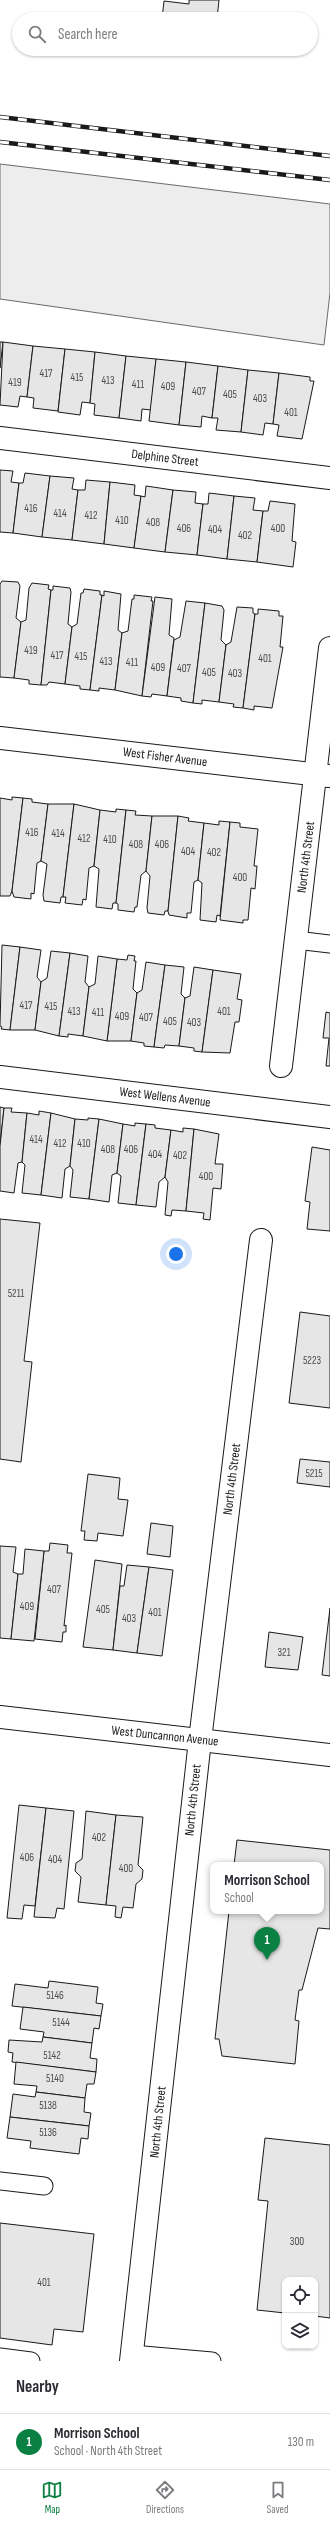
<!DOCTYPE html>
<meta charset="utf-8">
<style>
:root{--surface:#fff;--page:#f2f2f3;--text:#2b2b33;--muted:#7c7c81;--line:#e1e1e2;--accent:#0b8043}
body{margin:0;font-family:"Sofia Sans Condensed",sans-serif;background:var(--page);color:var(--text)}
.controls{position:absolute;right:12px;bottom:12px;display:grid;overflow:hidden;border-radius:8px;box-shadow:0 1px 3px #0004}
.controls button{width:36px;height:36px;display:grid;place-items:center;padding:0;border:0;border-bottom:1px solid var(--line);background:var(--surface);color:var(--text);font:20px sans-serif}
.you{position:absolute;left:176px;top:1254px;width:14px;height:14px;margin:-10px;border:3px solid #fff;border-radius:50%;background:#1a73e8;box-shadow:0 0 0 6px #1a73e833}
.badge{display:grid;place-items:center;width:26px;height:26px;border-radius:50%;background:var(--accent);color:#fff;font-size:13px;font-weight:700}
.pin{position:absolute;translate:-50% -33px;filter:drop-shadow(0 1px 2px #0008)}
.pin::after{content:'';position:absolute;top:21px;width:14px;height:12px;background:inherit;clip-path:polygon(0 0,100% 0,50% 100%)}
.popup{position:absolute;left:210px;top:1862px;width:114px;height:52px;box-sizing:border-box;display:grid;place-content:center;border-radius:8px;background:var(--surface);filter:drop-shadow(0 1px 3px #0005);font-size:13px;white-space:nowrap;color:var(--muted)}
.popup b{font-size:15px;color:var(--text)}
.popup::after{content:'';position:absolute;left:50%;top:100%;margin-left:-8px;border:8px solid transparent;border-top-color:var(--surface)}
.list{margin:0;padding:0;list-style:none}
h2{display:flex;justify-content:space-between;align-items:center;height:52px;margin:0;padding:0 16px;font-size:17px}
h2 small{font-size:13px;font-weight:400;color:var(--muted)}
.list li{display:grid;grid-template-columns:26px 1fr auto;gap:12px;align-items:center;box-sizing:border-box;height:56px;padding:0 16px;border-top:1px solid var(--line)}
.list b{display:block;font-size:15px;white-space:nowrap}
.list p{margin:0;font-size:13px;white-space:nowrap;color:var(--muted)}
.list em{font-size:13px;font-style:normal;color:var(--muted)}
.icon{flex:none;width:22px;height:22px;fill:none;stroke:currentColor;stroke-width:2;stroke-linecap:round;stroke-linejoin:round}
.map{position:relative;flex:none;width:330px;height:2361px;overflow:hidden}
.search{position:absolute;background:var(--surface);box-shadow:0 1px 3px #0004;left:12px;right:12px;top:12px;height:44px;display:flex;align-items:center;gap:10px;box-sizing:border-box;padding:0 14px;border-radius:22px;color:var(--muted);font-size:15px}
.sheet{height:108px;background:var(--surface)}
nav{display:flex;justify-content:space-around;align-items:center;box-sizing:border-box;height:56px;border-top:1px solid var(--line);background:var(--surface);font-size:11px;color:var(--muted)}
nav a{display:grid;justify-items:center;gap:2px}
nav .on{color:var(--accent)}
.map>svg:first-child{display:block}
.green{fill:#ededed;stroke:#6a6a6a}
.building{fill:#e6e6e6;stroke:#1a1a1a}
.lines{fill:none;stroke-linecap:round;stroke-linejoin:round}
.lane-casing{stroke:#1a1a1a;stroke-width:19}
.street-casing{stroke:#1a1a1a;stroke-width:24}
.secondary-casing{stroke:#1a1a1a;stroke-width:24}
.lane{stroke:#fff;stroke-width:17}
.street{stroke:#fff;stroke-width:22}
.secondary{stroke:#fff;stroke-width:22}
.rail-casing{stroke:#1a1a1a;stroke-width:4.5}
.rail{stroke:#fff;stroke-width:3;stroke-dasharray:9;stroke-linecap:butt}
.labels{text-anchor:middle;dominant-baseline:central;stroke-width:3;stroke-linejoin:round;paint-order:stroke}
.number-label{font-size:11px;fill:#4d4d4d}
.street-label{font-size:13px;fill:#1a1a1a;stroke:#fff}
</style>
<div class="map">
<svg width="330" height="2361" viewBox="0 0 330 2361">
<rect width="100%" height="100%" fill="#fff"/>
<polygon class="green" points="0,164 330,204 330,293 324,345 0,299"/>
<g class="building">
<polygon points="189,0 219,0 217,19 162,19 164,1 189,4"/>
<polygon points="0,342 3,342 0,368"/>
<polygon points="3,342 33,346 27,397 20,396 18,407 0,405"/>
<polygon points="33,346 65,349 58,411 33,408 34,398 27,397"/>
<polygon points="65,349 95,352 90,403 82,402 80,415 58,412"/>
<polygon points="95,352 126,356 119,418 94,415 95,404 90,403"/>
<polygon points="126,356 156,359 151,410 142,409 141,421 119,418"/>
<polygon points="156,359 186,362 179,425 149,421"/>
<polygon points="186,362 218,366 212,418 202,416 201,427 179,425"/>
<polygon points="218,366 248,370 241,432 216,430 218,418 212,418"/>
<polygon points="248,370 279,373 273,424 265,423 263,435 241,432"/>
<polygon points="279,373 310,377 310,381 314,381 302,439 277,436 279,425 273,424"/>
<polygon points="0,470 13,471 11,482 19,483 13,533 0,532"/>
<polygon points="25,473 50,476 42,537 13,533 19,483 23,483"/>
<polygon points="50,476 74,478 72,489 78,490 72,540 42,537"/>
<polygon points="86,480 110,482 104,544 72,540 78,490 85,490"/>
<polygon points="110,482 135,485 134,495 141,496 134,548 104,544"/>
<polygon points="146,486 173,490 165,552 134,548 141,496 145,497"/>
<polygon points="173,490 196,492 195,503 203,504 197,555 165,552"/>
<polygon points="209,493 234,496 227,559 197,555 203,504 208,504"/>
<polygon points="234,496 255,498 253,510 263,511 257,562 227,559"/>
<polygon points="270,501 295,504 292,541 296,542 293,567 257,562 263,511 268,511"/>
<polygon points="2,581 18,582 20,586 16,618 21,622 14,678 0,677 0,584"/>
<polygon points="32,583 49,585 48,589 51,590 41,685 29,684 29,680 14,678 21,622 26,620 29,588"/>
<polygon points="53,586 70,588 71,592 68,624 72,627 65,684 49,682 47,685 41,685 51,590 53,590"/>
<polygon points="84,589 100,591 100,595 102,595 90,690 80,689 80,686 65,684 72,627 77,624 81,593 83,593"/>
<polygon points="104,591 121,594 118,630 122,633 115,690 99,688 99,691 90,690 102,595 104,596"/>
<polygon points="134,595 152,597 151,601 153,601 142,696 115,690 122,633 128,631 132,599 134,599"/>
<polygon points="155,597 172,599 169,635 174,638 167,696 152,694 151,697 142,696"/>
<polygon points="186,601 205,603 193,703 181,701 181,698 167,696 174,640 180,637"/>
<polygon points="205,603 222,606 224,610 221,640 226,645 219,702 202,700 202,704 193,703"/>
<polygon points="237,607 253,608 253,613 255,614 243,708 233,707 234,704 219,702 226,645 231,642"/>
<polygon points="258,609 279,611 279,616 283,616 280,647 283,647 272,708 254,706 254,710 243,708 255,614 258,614"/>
<polygon points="12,797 23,798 12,891 10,896 0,896 0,798 12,800"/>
<polygon points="23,798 32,799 32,802 48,804 41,861 37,863 34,894 31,893 31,899 14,897 12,891"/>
<polygon points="48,804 74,804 63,897 61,897 60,903 44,901 43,895 47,864 41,861"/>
<polygon points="74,804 100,810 94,866 89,868 86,900 83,899 82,905 65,903 66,897 63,897"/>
<polygon points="116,809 126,810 116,903 113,903 112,909 96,907 99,869 94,866 100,810 116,812"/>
<polygon points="126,810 136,811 135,815 152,816 146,871 141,875 137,907 135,907 134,912 118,910 118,904 116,903"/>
<polygon points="152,816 178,816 168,911 165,911 164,915 148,913 147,908 150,876 146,871"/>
<polygon points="178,816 189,818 188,821 204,823 198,880 194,882 191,913 187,913 187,918 169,915 168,911"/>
<polygon points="219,821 230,822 220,916 217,915 216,922 200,920 202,883 198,880 204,823 219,825"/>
<polygon points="230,822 240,823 240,827 258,829 254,866 257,866 255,889 251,888 248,920 243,920 243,923 220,920"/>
<polygon points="2,945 20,947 10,1030 1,1029 2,1027 0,1026"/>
<polygon points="20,947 41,950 37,977 41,982 35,1030 10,1030"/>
<polygon points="51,951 70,953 59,1036 35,1030 41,982 47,978"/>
<polygon points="70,953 88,956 85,982 89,987 83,1036 68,1034 68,1037 59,1036"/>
<polygon points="128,955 135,956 134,961 136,961 133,989 137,993 131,1041 107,1041 117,959 127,960"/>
<polygon points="98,956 117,959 107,1041 83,1036 89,987 95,984"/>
<polygon points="146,962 165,965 154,1047 144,1046 144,1043 131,1041 137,993 142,990"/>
<polygon points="165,965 184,967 181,994 185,998 179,1046 165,1045 164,1048 154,1047"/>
<polygon points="194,967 213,970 202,1052 194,1051 194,1048 179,1046 185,998 190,996"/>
<polygon points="213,970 241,974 237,999 242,1000 239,1022 235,1022 230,1053 202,1052"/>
<polygon points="326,1012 330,1013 330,1066 326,1066 329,1038 323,1038"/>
<polygon points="0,1107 4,1108 0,1146"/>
<polygon points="4,1108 12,1108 11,1112 27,1113 22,1162 18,1163 14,1193 0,1191 0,1146"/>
<polygon points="39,1111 51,1113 41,1195 22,1193 25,1165 22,1162 27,1113 39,1115"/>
<polygon points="51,1113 75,1119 70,1166 65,1169 62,1198 41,1195"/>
<polygon points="88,1118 99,1119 89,1199 70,1197 73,1170 70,1166 75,1119 88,1120"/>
<polygon points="99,1119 123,1124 117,1173 112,1175 109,1202 89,1199"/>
<polygon points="135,1123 146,1124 136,1205 118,1203 121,1176 117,1173 123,1124 135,1126"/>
<polygon points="146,1124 155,1125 155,1128 171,1130 165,1177 159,1182 156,1207 136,1205"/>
<polygon points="183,1128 194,1129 186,1211 172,1210 171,1216 165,1215 168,1182 165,1177 171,1130 183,1132"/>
<polygon points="194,1129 219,1134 215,1164 223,1164 221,1189 213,1188 210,1220 203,1219 204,1213 186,1211"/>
<polygon points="312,1147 330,1150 330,1231 307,1229 310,1202 305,1201"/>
<polygon points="0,1219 40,1223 24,1361 32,1362 21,1462 0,1459"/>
<polygon points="300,1312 330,1316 330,1408 289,1403"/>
<polygon points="300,1459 330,1462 330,1487 297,1483"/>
<polygon points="88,1474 120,1478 118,1499 128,1500 123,1536 98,1533 97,1541 84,1540 85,1531 81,1531"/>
<polygon points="151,1523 173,1526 170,1557 147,1554"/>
<polygon points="50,1543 68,1545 67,1553 72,1553 64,1626 66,1625 66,1632 63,1632 62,1642 35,1639 44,1551 49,1551"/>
<polygon points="0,1546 16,1547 13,1572 18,1574 11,1639 0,1638"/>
<polygon points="25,1549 44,1551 34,1641 11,1639 18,1574 23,1574"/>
<polygon points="95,1560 122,1564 113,1650 83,1647"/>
<polygon points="127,1565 149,1567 137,1653 113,1650 120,1586 124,1586"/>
<polygon points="149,1567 173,1570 162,1656 137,1653"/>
<polygon points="330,1608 330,1676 322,1675"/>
<polygon points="269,1632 303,1637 298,1670 265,1667"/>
<polygon points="19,1805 46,1808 35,1906 24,1905 22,1919 7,1918"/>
<polygon points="46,1808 74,1811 64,1909 57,1908 55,1918 34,1917"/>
<polygon points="86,1811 116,1815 106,1905 78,1902 81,1877 75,1871 76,1863 82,1859"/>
<polygon points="116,1815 143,1817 138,1865 143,1870 142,1879 136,1884 133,1908 123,1907 121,1918 115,1917 116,1906 106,1905"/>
<polygon points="237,1840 330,1850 330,1929 318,1928 302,1990 299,1990 295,2020 299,2021 295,2064 222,2056 219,2039 215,2039 229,1911 321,1911 321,1865 234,1865"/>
<polygon points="49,1981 98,1987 96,2003 103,2004 101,2016 12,2006 15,1984 48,1988"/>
<polygon points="23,2007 101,2016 99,2029 94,2028 92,2043 43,2037 44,2032 20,2029"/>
<polygon points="43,2037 92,2043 90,2058 97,2059 96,2072 12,2062 13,2053 8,2052 9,2040 42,2042"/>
<polygon points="16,2062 96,2072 94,2084 87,2084 85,2098 36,2092 37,2086 14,2084"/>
<polygon points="36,2092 85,2098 84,2112 91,2113 89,2126 10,2117 13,2094 35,2097"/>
<polygon points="10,2117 89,2126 88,2139 81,2138 79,2154 30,2148 31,2141 7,2138"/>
<polygon points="265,2138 330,2145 330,2318 315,2316 315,2280 285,2280 285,2313 257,2310 268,2201 258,2200"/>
<polygon points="0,2223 94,2234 83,2332 54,2329 52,2345 0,2338"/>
</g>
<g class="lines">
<g class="lane-casing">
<g id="lane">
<polyline points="296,940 330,944"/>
<polyline points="0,2181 44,2186"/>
<polyline points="132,2354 212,2361"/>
<polyline points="0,2357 31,2361"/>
</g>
</g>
<g class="street-casing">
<g id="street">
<polyline points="0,438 330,478"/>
<polyline points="0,738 329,776"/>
<polyline points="281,1066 330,648"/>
<polyline points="0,1077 330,1117"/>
<polyline points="131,2361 200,1740 261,1240"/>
</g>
</g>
<g class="secondary-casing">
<polyline id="secondary" points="0,1717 330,1755"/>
</g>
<use href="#lane" class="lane"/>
<use href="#street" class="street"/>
<use href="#secondary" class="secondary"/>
<g class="rail-casing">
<g id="rail">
<polyline points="0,117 330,156"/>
<polyline points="0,142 330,180"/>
</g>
</g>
<use href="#rail" class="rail"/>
</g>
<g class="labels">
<g class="number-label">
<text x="46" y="373">417</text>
<text x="77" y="377">415</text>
<text x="108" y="380">413</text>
<text x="15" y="382">419</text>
<text x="138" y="384">411</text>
<text x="168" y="386">409</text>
<text x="199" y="391">407</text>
<text x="230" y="394">405</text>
<text x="260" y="398">403</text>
<text x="291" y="412">401</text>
<text x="31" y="508">416</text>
<text x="60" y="513">414</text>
<text x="91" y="515">412</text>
<text x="122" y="520">410</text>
<text x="153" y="522">408</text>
<text x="184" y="528">406</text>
<text x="278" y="528">400</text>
<text x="215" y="529">404</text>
<text x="245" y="535">402</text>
<text x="31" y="650">419</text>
<text x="57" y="655">417</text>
<text x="81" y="656">415</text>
<text x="265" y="658">401</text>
<text x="106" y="661">413</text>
<text x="132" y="662">411</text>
<text x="158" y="667">409</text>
<text x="184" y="668">407</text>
<text x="209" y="672">405</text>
<text x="235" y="673">403</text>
<text x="32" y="832">416</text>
<text x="58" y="833">414</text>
<text x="84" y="838">412</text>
<text x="110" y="839">410</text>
<text x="136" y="844">408</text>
<text x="162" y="844">406</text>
<text x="188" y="851">404</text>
<text x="214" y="852">402</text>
<text x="240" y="877">400</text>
<text x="26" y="1005">417</text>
<text x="51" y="1006">415</text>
<text x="74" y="1011">413</text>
<text x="224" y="1011">401</text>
<text x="98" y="1012">411</text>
<text x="122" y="1016">409</text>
<text x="146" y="1017">407</text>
<text x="170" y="1021">405</text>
<text x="194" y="1022">403</text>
<text x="36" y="1139">414</text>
<text x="60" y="1143">412</text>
<text x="84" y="1143">410</text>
<text x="108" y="1149">408</text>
<text x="131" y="1149">406</text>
<text x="155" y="1154">404</text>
<text x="180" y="1155">402</text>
<text x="206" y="1176">400</text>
<text x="16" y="1293">5211</text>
<text x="312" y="1360">5223</text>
<text x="314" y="1473">5215</text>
<text x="54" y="1589">407</text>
<text x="27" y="1606">409</text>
<text x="103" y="1609">405</text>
<text x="155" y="1612">401</text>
<text x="129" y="1618">403</text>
<text x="284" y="1652">321</text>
<text x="99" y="1837">402</text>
<text x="27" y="1857">406</text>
<text x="55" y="1859">404</text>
<text x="126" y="1868">400</text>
<text x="55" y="1995">5146</text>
<text x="61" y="2022">5144</text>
<text x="52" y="2055">5142</text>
<text x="55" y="2078">5140</text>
<text x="48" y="2105">5138</text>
<text x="48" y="2132">5136</text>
<text x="297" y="2241">300</text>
<text x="44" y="2282">401</text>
</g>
<g class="street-label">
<text transform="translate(165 458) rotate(7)">Delphine Street</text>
<text transform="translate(165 757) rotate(7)">West Fisher Avenue</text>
<text transform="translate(306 857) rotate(-83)">North 4th Street</text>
<text transform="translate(165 1097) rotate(7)">West Wellens Avenue</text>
<text transform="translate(232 1479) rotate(-83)">North 4th Street</text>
<text transform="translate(165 1736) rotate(6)">West Duncannon Avenue</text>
<text transform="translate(193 1800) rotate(-84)">North 4th Street</text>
<text transform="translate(158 2122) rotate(-84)">North 4th Street</text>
</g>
</g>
</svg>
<div class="controls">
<button><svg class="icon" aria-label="locate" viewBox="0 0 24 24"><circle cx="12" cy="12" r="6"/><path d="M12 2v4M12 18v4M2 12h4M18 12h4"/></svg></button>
<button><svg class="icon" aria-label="layers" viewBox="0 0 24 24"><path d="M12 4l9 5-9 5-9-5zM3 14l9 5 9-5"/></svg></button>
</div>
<div class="you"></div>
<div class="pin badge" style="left:267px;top:1960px">1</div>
<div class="popup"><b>Morrison School</b>School</div>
<div class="search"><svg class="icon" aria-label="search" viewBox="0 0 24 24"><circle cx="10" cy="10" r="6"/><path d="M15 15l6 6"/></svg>Search here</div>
</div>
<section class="sheet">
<h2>Nearby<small></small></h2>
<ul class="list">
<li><span class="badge">1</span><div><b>Morrison School</b><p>School · North 4th Street</p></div><em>130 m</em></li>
</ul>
</section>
<nav>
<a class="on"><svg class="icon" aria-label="map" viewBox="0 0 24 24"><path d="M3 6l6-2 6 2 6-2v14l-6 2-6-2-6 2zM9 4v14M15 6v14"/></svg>Map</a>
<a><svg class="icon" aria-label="directions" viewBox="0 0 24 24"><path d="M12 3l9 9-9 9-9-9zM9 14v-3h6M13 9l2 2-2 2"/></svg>Directions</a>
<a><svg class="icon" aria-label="saved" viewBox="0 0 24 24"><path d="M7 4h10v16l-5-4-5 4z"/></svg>Saved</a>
</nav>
